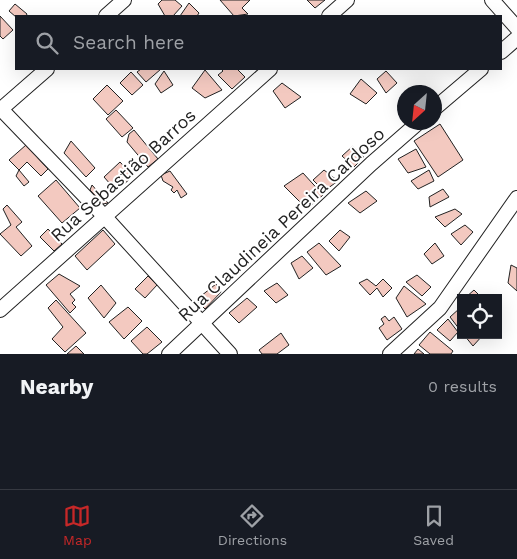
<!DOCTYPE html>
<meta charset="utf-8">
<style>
:root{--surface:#171b24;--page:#242831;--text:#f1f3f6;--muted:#9ea1a6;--line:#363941;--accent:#c62828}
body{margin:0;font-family:"Work Sans",sans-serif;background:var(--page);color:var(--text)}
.controls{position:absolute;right:15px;bottom:15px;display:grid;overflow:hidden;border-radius:0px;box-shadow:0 5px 20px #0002}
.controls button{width:45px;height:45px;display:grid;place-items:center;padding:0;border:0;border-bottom:1px solid var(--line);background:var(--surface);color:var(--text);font:25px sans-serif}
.compass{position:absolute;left:397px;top:85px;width:45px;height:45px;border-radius:50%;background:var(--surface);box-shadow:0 5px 20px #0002;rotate:207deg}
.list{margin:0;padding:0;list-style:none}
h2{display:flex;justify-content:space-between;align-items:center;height:65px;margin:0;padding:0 20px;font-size:21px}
h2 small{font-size:16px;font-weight:400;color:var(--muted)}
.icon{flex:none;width:28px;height:28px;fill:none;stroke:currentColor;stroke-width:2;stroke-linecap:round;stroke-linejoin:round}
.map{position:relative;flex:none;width:517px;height:354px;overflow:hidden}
.search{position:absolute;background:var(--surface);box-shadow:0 5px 20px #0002;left:15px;right:15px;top:15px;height:55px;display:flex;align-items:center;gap:12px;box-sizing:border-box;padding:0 18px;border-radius:0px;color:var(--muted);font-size:19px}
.sheet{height:135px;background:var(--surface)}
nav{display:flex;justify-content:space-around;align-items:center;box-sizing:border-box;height:70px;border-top:1px solid var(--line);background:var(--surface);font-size:14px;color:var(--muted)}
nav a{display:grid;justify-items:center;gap:2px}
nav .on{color:var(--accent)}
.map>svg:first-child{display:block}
.building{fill:#f3c9c0;stroke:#222}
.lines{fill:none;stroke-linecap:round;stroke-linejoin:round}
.minor-casing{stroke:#222;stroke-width:16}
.minor{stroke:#fff;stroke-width:14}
.labels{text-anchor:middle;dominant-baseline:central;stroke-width:4;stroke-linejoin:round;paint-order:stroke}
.street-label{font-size:18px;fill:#222;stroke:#fff}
</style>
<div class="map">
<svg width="517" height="354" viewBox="0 0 517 354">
<rect width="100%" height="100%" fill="#fff"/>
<g class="building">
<polygon points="162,0 175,0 182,6 173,16 165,16 158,4"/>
<polygon points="220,0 250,0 242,8 248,14 234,16"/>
<polygon points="307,0 325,0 315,8"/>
<polygon points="189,3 199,13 197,16 180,16"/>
<polygon points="15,4 27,14 26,16 16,17 9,11"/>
<polygon points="0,16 13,30 3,39 0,36"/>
<polygon points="141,69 161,69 146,82 137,72"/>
<polygon points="221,69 237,69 245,77 232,89 218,75 223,71"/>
<polygon points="205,70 222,90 205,98 192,88"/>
<polygon points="164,71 173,85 161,93 155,84"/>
<polygon points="386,71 397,83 386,93 377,79"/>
<polygon points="131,72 143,85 132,95 120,83"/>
<polygon points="361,79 377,93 366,104 350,94"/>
<polygon points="282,83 301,97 285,108 273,91"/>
<polygon points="107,85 123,101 108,115 93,99"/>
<polygon points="116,110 133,128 122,137 106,119"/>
<polygon points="440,124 463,160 438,177 414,141"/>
<polygon points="134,130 158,159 148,167 127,142 129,134"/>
<polygon points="71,141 95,168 86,177 64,153"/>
<polygon points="26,145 48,169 41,176 27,162 19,170 9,160"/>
<polygon points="353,146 364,157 354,167 342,156"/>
<polygon points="416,149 426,167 408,173 398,159"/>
<polygon points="120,162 133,176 122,186 111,185 104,177"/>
<polygon points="19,170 29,182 24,186 16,176"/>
<polygon points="324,170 338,181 324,191 313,180"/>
<polygon points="429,170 434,181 418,189 411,181"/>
<polygon points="170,171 187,194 181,198 177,190 174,193 171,190 173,187 163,181 161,175"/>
<polygon points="303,173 323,195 307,209 284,186"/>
<polygon points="56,180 80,208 62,223 38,196"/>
<polygon points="92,185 108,203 103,204 90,190"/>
<polygon points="443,189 449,197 430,207 429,197"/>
<polygon points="366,191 377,201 360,213 348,203"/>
<polygon points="7,205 22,222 16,227 32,246 21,256 0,234 11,225 3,209"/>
<polygon points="455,209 462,214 445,227 435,217"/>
<polygon points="465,225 473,232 461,245 451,234"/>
<polygon points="48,229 62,244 54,251 40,237"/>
<polygon points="103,230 115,244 87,270 75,256"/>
<polygon points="340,230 350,237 339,251 329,241"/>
<polygon points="319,243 341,266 326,275 307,252"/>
<polygon points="435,243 444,256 432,264 424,254"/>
<polygon points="302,256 313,268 299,279 291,263"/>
<polygon points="511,265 517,268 517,291 508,283"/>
<polygon points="59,274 80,286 70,294 75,300 72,303 76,307 70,313 46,285"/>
<polygon points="417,275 431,287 422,296 406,282"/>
<polygon points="148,276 157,285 145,298 135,289"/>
<polygon points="367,279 376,286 383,279 392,288 383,297 377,288 370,295 359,283"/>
<polygon points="277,283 288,295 276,303 264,291"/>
<polygon points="216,284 221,292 205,309 196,300"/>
<polygon points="101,285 116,303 104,318 88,298"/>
<polygon points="404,286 426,304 407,317 396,298"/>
<polygon points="474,290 482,298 465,298"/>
<polygon points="247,298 257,307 239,323 229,313"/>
<polygon points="56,300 86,333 65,352 52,339 63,327 48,308"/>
<polygon points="128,307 142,321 124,339 109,322"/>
<polygon points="460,308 461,308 460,330 450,317"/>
<polygon points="385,316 389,321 394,317 402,329 387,340 379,328 384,324 381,319"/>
<polygon points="448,319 458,332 450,341 437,330"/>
<polygon points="147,327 162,342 147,354 143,354 131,341"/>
<polygon points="430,332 453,351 451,354 430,354 419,345"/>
<polygon points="281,333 289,345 277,354 262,354 259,350"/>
<polygon points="464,335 483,335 473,346"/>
<polygon points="76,346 84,354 67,354"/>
<polygon points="418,349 424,354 414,354"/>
</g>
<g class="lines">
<g class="minor-casing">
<g id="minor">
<polyline points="492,0 517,28"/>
<polyline points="106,16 124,0"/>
<polyline points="329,16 347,0"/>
<polyline points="501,52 517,38"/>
<polyline points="0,108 105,217 230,354"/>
<polyline points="434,109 481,69"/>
<polyline points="0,110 47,69"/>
<polyline points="0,310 270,69"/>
<polyline points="169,354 371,164 419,122"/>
<polyline points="390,354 440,308 517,198"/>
</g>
</g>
<use href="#minor" class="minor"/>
</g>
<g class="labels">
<g class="street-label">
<text transform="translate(123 175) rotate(-42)">Rua Sebastião Barros</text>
<text transform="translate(281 224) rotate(-43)">Rua Claudineia Pereira Cardoso</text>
</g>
</g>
</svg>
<div class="controls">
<button><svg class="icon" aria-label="locate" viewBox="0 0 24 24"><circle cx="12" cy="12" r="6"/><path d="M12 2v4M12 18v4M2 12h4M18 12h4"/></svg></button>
</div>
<svg class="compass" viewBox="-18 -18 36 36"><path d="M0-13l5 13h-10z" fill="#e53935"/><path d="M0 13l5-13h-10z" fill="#9ea1a6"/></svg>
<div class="search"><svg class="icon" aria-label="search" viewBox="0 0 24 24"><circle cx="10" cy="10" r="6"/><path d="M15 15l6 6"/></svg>Search here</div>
</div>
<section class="sheet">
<h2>Nearby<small>0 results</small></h2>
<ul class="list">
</ul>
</section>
<nav>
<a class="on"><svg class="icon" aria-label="map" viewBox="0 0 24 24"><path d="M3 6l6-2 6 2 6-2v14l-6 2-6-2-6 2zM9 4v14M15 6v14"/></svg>Map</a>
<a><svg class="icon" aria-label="directions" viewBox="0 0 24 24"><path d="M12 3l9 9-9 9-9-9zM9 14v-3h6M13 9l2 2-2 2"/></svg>Directions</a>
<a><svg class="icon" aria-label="saved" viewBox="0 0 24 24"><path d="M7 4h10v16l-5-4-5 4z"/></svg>Saved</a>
</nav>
